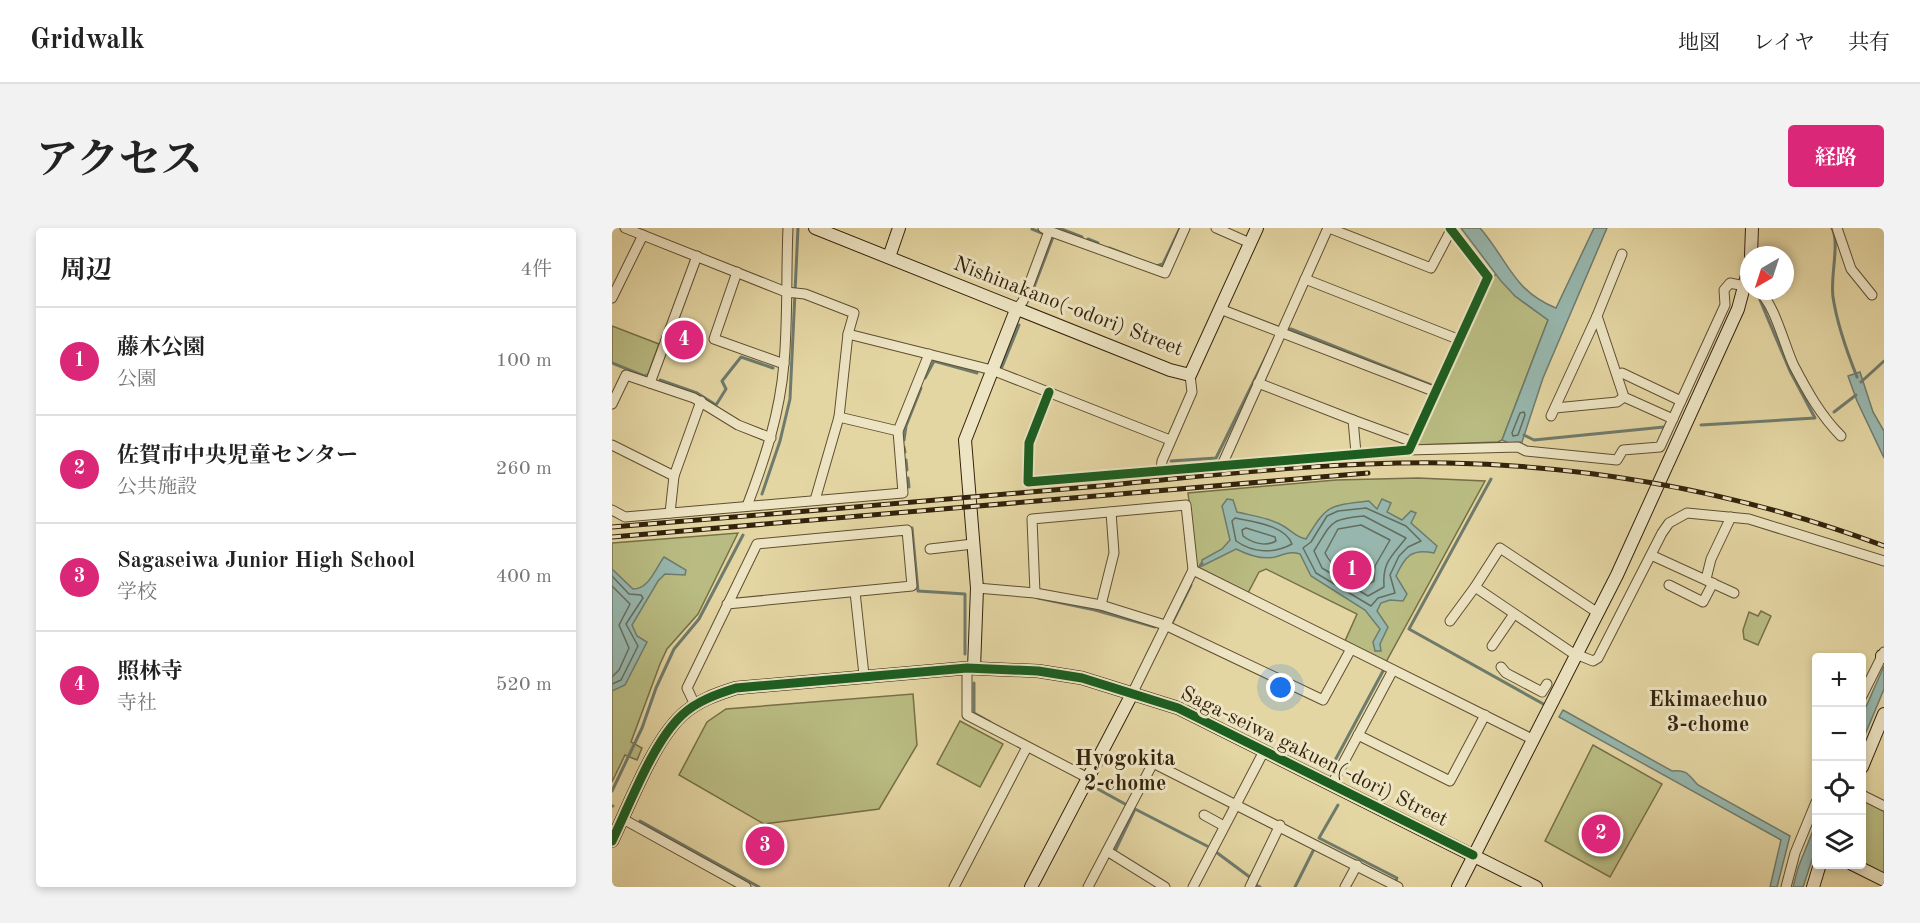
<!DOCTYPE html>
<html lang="ja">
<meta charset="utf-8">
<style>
:root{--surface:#fff;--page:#f2f2f2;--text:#222;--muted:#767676;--line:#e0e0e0;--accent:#db2777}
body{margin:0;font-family:"Old Standard TT","Noto Serif JP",serif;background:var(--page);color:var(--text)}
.controls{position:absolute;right:18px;bottom:18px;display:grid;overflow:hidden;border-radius:6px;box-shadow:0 3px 9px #0003}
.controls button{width:54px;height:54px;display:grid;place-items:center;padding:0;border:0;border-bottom:2px solid var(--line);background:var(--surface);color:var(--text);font:30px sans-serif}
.compass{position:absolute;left:1128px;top:18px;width:54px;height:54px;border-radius:50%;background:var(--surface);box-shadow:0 3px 9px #0003;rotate:219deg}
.you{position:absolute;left:669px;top:460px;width:21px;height:21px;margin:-15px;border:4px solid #fff;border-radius:50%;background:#1a73e8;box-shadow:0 0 0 9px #1a73e833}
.badge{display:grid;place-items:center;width:39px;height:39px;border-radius:50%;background:var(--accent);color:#fff;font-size:20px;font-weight:700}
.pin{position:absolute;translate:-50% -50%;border:3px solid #fff;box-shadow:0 2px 6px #0006}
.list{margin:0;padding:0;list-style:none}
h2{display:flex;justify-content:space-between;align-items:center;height:78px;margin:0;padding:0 24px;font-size:26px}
h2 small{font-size:20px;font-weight:400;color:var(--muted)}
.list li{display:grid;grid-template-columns:39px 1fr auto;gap:18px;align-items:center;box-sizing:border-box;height:108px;padding:0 24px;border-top:2px solid var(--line)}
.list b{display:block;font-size:22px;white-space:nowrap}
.list p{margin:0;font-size:20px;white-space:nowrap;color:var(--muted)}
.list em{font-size:20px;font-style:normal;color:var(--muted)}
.icon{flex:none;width:33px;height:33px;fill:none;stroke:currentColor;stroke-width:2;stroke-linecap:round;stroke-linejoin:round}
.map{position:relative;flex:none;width:1272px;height:659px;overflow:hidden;border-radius:6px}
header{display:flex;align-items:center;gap:36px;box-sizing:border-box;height:84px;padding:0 30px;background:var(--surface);border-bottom:2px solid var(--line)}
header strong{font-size:28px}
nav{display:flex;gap:33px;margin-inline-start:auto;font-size:21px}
.intro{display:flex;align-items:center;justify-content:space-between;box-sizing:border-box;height:144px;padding:0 36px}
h1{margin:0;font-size:42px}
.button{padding:15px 27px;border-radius:6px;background:var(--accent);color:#fff;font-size:21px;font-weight:700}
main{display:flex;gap:36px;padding:0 36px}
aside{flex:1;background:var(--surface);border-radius:6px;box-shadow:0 3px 9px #0003}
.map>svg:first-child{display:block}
.green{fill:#b9bc82;stroke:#766f47;stroke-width:1.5}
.water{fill:#97b7ae;stroke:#6f7b6d;stroke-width:1.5}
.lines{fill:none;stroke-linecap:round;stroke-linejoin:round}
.shore{stroke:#656c5d;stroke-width:1.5}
.stream{stroke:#6f7b6d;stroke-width:3}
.street-casing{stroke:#5f4f32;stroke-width:11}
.secondary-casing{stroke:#33220c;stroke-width:14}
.street{stroke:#ede4c3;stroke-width:9}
.secondary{stroke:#ede4c3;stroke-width:12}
.rail-casing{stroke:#33220c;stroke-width:5}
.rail{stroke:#ede4c3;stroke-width:3;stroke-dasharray:9;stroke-linecap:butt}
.cycleway-casing{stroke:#ede4c3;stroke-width:13}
.cycleway{stroke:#1b5e20;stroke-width:9}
.labels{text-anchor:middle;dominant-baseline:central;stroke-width:6;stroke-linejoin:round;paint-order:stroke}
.street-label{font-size:21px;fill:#33220c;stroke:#ede4c3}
.neighbourhood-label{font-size:22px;font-weight:bold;fill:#33220c;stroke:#ede4c3}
</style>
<header>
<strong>Gridwalk</strong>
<nav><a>地図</a><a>レイヤ</a><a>共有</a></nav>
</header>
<div class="intro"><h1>アクセス</h1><a class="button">経路</a></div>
<main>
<aside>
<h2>周辺<small>4件</small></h2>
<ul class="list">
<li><span class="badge">1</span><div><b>藤木公園</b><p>公園</p></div><em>100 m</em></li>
<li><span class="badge">2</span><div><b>佐賀市中央児童センター</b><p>公共施設</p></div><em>260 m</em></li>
<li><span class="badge">3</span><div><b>Sagaseiwa Junior High School</b><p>学校</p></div><em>400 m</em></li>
<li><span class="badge">4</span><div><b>照林寺</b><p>寺社</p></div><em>520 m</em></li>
</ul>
</aside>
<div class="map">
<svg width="1272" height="659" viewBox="0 0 1272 659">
<rect width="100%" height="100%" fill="#e4d6a3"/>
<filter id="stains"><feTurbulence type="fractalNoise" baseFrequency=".00333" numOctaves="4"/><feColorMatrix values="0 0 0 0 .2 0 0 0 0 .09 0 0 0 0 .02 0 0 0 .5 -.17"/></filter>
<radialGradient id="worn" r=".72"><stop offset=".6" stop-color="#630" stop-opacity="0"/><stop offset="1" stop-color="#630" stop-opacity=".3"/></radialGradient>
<g class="green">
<polygon points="885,46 903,68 936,92 890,212 886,214 804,217 878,50"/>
<polygon points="0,98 47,116 36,146 32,148 0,135"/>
<polygon points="806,250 873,253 774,434 733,413 745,386 654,341 647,344 636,365 585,339 576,265 724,252"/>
<polygon points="126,305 86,386 55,421 48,436 19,514 30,520 25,532 13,527 0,554 0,315"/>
<polygon points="1149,383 1159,388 1146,417 1132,411 1131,402 1137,384 1146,388"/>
<polygon points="301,466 305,517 267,581 152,596 67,547 95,494 114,481"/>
<polygon points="348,493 391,516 368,559 325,536"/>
<polygon points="981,517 1050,556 998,649 933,613"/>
<polygon points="1250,571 1272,582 1272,645 1250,634"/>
</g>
<g class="water">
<path d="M849 0H868C896 32 901 63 944 80L982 0H995L931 150 910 214 897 215 890 212 936 92 903 68 889 53Z"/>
<polygon points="1248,144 1261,184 1272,203 1272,230 1245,173 1236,148"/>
<path d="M615 271 621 272 625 284C641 288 659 290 673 299 681 304 684 309 694 311 716 276 715 278 757 273L765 281 770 271 779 275 775 284 790 292 799 283 804 285 799 295 825 318 822 325C800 320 793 328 784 348L795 366 791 373 778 372 769 375 765 383 776 399 768 416 769 423H763L761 414 768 401 753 382 699 348 688 326C678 323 673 326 663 329 650 332 636 327 624 321L590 338V332L610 321 618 312 610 278Z"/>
<path d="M52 329 74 342 73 347 53 346 46 353 20 397 25 408 35 414 13 457 0 463V341L21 361C37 361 43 341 52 329Z"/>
<polygon points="1272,438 1272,461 1250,514 1250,488"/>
<path d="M951 482 1060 543C1076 541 1077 548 1086 557L1178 608 1165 659H1158L1169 612 947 489Z"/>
<polygon points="1204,595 1204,620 1191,659 1181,659 1186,640"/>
</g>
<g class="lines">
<g class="shore">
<polygon points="912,184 913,187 906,207 901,208 900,205 908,185"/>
<polygon points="754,280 794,298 809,313 796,319 787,328 778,347 783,365 766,370 759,378 704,345 691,320 699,314 715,288 726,283"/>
<path d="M752 288 794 310C780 328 770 334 772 359L756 368 710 340 702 323C720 295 716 291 752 288Z"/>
<path d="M623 290C641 294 673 297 680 316 662 326 641 325 624 313L620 293Z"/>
<path d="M749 297 778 312 763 338 762 353 755 357C739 351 720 340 713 325L726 301Z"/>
<path d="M634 300 663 309 664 313C654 319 640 315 631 308L630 302Z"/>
<polyline points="0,348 17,366 29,367 31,370 14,396 26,418 9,452 0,456"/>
<polyline points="0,358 18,376 7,397 17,420 7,442 0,449"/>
</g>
<g class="stream">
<polyline points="447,0 470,9"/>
<path d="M1220 0C1228 15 1218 49 1221 69 1225 96 1235 124 1245 149"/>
<polyline points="420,1 430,5"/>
<polyline points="476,11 486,15"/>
<polyline points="497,20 518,28"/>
<polyline points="544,38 551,36 568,0"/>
<polyline points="417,72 441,9"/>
<polyline points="674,102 679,101 819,157"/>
<polyline points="0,135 32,148"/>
<polyline points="390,139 407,97"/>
<polyline points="313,150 322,133 365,145"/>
<polyline points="48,152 85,165 104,177 114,161 110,153 129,129 161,140"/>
<polyline points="1249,154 1272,133"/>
<polyline points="1222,184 1244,167"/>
<polyline points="1089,197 1203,190 1178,143 1148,72"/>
<polyline points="912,207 922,212 1052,199"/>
<polyline points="292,212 294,198 309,160"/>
<polyline points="292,219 293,224"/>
<polyline points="294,232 295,242"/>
<polyline points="559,233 604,230 665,106"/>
<polyline points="296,250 297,259"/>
<polyline points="879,251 797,401 935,478"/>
<polyline points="150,266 168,213 178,171 186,0"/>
<polyline points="300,300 306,363 353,366 353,426"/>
<polyline points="588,338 590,335"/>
<polyline points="426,370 483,382 543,399"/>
<polyline points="561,393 579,357"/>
<polyline points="362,455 362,485 378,494"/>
<polyline points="739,551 741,549 720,538 771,443"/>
<polyline points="484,560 513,576"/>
<polyline points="0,563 30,500 44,460 62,421 87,391 131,307"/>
<polyline points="726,577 707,610 785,650 783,655"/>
<polyline points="0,578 1,578"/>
<polyline points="28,593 147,659"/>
<polyline points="503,623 523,581 595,618"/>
<polyline points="604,624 639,650"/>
<polyline points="644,657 648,659"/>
<polyline points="683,659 702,621"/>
</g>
<g class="street-casing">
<g id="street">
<polyline points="13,0 174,64 193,66 242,85 236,106 227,189 203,272"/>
<polyline points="604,0 638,15"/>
<polyline points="717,0 819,40 839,2"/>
<polyline points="1225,0 1239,41 1260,67"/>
<polyline points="437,3 553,45 573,0"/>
<polyline points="1010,26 985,88 1012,169 1061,191"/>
<polyline points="125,44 102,111 172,136"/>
<polyline points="693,51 848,112"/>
<path d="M1146 63C1162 73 1173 120 1182 138 1195 163 1209 188 1229 208"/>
<polyline points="0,70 31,7"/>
<polyline points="608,81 824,164"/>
<polyline points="404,82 411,73 437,3 431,0"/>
<polyline points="236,106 380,142 558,212"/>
<polyline points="1010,145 1069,173"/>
<polyline points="38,155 85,28"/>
<polyline points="646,155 741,192 744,225"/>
<polyline points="437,164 417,215 416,254 797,222 876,49 838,0"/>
<polyline points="0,176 14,147 82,170 126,197 159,210"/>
<polyline points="943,180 1005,174 1012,169"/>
<polyline points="939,188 985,88"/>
<polyline points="227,189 286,203"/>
<polyline points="741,192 801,214"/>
<polyline points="0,217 62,248"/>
<polyline points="797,222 906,219 914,223 1005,232 1011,222 1048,219 1113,77 1112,62 1118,55 1137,59"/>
<polyline points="610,237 716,0"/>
<polyline points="549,242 550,233 580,164 578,147"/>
<path d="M135 278C153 231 168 185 172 135 176 90 174 45 176 0"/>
<polyline points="0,282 13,289 291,265 286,203 317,126"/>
<polyline points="58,285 62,248 89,173"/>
<polyline points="318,321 361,316"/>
<polyline points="1039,327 1122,365"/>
<polyline points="581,342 922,512"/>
<polyline points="1094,351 1099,331 1119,289"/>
<polyline points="1057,357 1091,374 1101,355"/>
<polyline points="365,360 423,365 489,377 553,397 711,472 739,421"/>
<polyline points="243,364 252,447"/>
<polyline points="423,365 420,291 574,277 581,342 520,466"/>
<polyline points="489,377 502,325 499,284"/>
<polyline points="986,385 888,320 863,359 959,424 981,433 986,430 1050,305 1057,295 1075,285 1137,291 1272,333"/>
<polyline points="838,393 863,359"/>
<polyline points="880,418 902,386"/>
<polyline points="889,439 894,445 930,464 935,456"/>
<polyline points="355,440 355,487 476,550"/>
<polyline points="1250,468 1272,424"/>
<polyline points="83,477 75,460 145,316 295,302 300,358 115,376"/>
<polyline points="746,507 838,553 873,487"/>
<polyline points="720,556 781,442"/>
<polyline points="1250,567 1272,578"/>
<polyline points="592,587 612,598"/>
<polyline points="11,591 134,659"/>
<polyline points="495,623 553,659"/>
<polyline points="342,659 415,519"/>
<polyline points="476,659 541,535 786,659"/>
<polyline points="581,659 652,523"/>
<polyline points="638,659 668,597"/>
<polyline points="733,659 745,637"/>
<polyline points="1174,659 1183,625 1204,574"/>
</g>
</g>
<g class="secondary-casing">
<g id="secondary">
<polyline points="203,0 558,142 578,147 645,0"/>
<polyline points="1139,27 1140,0"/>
<polyline points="277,29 287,0"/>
<polyline points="1270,428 1272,429"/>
<polyline points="362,440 365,360 353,212 404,82"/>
<polyline points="1250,539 1272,486"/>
<path d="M0 613C18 576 41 514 70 487 85 473 105 466 124 460L355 440 426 443 470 450 566 480 924 659"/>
<polyline points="1240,636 1272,652"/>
<polyline points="419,659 520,466"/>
<polyline points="846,659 1005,347 1126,81 1137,40"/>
<polyline points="1201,659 1208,636"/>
</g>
</g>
<use href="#street" class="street"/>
<use href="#secondary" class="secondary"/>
<g class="rail-casing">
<g id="rail">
<path d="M0 299C159 286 317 273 476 259 596 248 716 233 836 235 984 238 1133 266 1272 318"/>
<polyline points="0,309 756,245"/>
</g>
</g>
<use href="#rail" class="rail"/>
<g class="cycleway-casing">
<g id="cycleway">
<polyline points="437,164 417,215 416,254 797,222 876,49 838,0"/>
<path d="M0 613C18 576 41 514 70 487 85 473 105 466 124 460L355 440 426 443 470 450 566 480 861 627"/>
</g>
</g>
<use href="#cycleway" class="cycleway"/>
</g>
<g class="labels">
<g class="street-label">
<text transform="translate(456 79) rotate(21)">Nishinakano(-odori) Street</text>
<text transform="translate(702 529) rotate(26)">Saga-seiwa gakuen(-dori) Street</text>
</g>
<g class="neighbourhood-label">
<text x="1096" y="472">Ekimaechuo<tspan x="1096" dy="25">3-chome</tspan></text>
<text x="513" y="531">Hyogokita<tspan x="513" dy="25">2-chome</tspan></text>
</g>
</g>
<rect width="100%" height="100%" filter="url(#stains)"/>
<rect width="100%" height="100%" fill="url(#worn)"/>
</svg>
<div class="controls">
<button>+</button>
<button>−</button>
<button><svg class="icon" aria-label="locate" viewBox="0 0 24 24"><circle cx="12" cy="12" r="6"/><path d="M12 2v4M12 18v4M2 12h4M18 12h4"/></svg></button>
<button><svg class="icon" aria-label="layers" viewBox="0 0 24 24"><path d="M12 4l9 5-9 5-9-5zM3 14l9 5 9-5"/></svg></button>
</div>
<svg class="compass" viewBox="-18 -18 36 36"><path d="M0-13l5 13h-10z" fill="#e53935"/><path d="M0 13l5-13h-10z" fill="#767676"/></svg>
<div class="you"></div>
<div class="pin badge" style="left:740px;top:342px">1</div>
<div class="pin badge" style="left:989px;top:606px">2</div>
<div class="pin badge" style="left:153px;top:618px">3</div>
<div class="pin badge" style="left:72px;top:112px">4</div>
</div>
</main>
